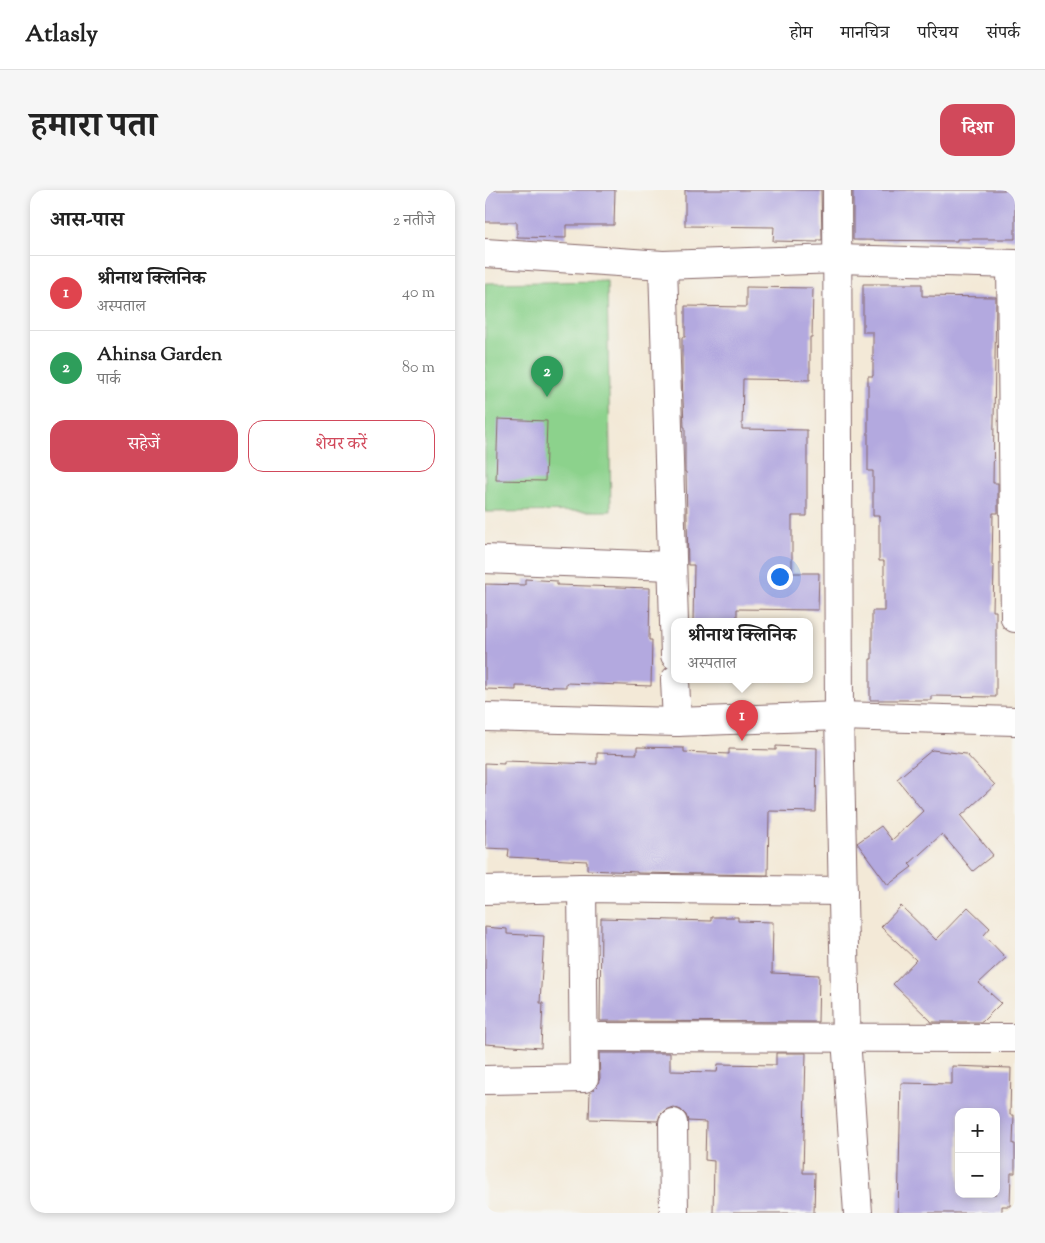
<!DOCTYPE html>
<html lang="hi">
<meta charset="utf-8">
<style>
:root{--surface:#fff;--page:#f6f6f6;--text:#222;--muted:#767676;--line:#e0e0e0;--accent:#d1495b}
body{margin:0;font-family:"Sorts Mill Goudy","Noto Serif Devanagari",serif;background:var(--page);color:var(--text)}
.controls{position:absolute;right:15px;bottom:15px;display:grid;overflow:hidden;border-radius:10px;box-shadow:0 2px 8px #0003}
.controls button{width:45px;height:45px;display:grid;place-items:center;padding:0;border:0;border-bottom:1px solid var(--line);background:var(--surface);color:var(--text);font:25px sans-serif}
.you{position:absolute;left:294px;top:386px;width:18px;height:18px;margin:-12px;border:4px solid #fff;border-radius:50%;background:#1a73e8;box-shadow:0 0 0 8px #1a73e833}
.badge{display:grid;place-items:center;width:32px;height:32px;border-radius:50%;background:var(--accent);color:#fff;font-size:16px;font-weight:700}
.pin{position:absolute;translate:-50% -41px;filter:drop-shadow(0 1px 2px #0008)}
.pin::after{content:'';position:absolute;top:26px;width:18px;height:15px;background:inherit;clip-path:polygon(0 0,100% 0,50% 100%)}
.popup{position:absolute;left:186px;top:428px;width:142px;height:65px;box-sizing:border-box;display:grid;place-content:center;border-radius:10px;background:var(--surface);filter:drop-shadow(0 1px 4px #0005);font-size:16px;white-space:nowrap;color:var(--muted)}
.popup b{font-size:19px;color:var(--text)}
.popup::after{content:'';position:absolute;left:50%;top:100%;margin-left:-10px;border:10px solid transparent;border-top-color:var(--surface)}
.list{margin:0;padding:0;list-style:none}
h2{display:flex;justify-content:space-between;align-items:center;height:65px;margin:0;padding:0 20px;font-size:21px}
h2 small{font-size:16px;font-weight:400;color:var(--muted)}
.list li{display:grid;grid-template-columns:32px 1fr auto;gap:15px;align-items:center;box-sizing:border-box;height:75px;padding:0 20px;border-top:1px solid var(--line)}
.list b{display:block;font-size:19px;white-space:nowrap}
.list p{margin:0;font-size:16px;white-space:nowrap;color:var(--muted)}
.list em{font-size:16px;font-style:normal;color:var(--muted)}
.actions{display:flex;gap:10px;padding:15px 20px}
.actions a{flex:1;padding:11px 0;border:1px solid var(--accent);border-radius:15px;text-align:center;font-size:18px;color:var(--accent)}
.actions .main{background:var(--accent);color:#fff}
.map{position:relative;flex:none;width:530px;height:1023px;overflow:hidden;border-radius:15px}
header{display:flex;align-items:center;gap:30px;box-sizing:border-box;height:70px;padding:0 25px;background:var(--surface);border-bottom:1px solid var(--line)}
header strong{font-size:24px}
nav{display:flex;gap:28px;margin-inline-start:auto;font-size:18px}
.intro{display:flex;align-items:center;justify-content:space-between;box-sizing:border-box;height:120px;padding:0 30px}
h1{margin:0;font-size:35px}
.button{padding:12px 22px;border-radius:15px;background:var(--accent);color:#fff;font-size:18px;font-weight:700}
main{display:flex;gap:30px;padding:0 30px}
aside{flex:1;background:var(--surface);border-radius:15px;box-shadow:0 2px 8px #0003}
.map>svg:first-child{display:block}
.green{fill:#8cd28c;stroke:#6b785c}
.building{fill:#b3a9df;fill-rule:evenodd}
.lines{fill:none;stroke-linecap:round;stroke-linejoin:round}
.minor-casing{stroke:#856667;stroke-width:30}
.minor{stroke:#fff;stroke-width:28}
</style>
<header>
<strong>Atlasly</strong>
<nav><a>होम</a><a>मानचित्र</a><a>परिचय</a><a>संपर्क</a></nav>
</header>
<div class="intro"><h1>हमारा पता</h1><a class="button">दिशा</a></div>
<main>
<aside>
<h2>आस-पास<small>2 नतीजे</small></h2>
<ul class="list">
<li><span class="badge" style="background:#e0444e">1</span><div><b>श्रीनाथ क्लिनिक</b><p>अस्पताल</p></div><em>40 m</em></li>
<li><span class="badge" style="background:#2e9e5b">2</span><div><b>Ahinsa Garden</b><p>पार्क</p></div><em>80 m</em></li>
</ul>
<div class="actions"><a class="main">सहेजें</a><a>शेयर करें</a></div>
</aside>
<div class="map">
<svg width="530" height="1023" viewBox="0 0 530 1023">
<rect width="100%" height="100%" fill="#f6f6f2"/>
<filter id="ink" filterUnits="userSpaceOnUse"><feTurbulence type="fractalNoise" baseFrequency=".02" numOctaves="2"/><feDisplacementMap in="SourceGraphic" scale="10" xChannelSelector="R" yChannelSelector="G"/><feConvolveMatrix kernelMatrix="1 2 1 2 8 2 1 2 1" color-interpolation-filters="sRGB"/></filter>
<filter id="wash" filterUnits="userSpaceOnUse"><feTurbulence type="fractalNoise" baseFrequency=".0096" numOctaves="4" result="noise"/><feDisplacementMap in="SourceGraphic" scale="20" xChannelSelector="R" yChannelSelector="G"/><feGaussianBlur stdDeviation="1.12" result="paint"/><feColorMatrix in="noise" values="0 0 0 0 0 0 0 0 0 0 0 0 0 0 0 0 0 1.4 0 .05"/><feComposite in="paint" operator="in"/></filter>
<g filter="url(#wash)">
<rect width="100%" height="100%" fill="#f3e9d7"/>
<polygon class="green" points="122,91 126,321 0,322 0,93"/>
<g id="blocks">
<g class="building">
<polygon points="0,0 130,0 129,35 81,35 81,48 32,47 32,32 0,32"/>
<polygon points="200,0 336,0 337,50 333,50 333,52 288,51 289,37 200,36"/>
<polygon points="368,0 530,0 530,49 472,49 472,51 368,50"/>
<polygon points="378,94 437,94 437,106 511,107 508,293 513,293 513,323 508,323 507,375 509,375 508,421 511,421 511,507 446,506 446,510 385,510 385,469 387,469 387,421 399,421 399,371 394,371 394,326 388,326 388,281 383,281 383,186 388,186 388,142 378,142"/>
<polygon points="261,97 328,98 327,147 325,147 325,190 258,189 257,239 322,240 322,326 307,326 307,383 334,383 333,420 252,419 252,432 208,432 209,375 203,375 201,282 200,282 200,237 199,237 197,182 197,147 200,147 200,116 261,117"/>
<polygon points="13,229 62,231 60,291 11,290"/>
<polygon points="40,389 72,391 72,395 165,398 164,450 167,450 166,496 81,493 81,497 31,496 31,500 0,499 0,394 40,395"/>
<polygon points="291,556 332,558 331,622 284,621 283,685 152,683 152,682 102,680 102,671 23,667 24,659 0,658 0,573 19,574 19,571 112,574 112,563 152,564 152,557 199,558 199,562 244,564 244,559 291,560"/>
<polygon points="447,560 481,564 510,595 476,626 508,665 488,681 457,644 424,674 427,677 403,695 372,653 396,636 407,650 438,621 412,589"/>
<polygon points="416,716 451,750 483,717 505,738 499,745 521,768 494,793 516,813 497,832 446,832 446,831 408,794 431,770 396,737"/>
<polygon points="226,727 253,727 253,731 288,732 287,783 334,785 333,832 115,831 116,728 226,731"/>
<polygon points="0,737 22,739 22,744 59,746 55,813 58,813 56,858 0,854"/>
<polygon points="114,863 185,863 185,881 232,882 233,874 291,875 291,863 321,863 318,983 330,983 329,1023 228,1023 229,971 220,970 221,932 203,931 201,925 196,920 188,917 180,920 175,925 173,931 104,929 105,902 112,896 115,888"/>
<path d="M467 876 526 878 525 925H529L528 954H530V983H526L525 1016H517V1023H413L416 893 467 894ZM474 922H511V1004H474Z"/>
</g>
</g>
</g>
<g filter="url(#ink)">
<use href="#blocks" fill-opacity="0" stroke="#856667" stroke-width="1"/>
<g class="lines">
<g class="minor-casing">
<g id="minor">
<polyline points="352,0 354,526 361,848 373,1023"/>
<polyline points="0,63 178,75 353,69 530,74"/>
<polyline points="526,74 530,428"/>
<polyline points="178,75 190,465"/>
<polyline points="0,369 187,376"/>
<polyline points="190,490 192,532"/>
<polyline points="0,527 192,532 354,526 530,531"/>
<polyline points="0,700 97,698 358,701"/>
<polyline points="99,847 530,848"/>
<polyline points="0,890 99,888 97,698"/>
<polyline points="188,933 189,1023"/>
</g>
</g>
<use href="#minor" class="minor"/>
</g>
</g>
</svg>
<div class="controls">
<button>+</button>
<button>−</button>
</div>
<div class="you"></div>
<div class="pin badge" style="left:257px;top:551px;background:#e0444e">1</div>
<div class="popup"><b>श्रीनाथ क्लिनिक</b>अस्पताल</div>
<div class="pin badge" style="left:62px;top:207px;background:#2e9e5b">2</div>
</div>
</main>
